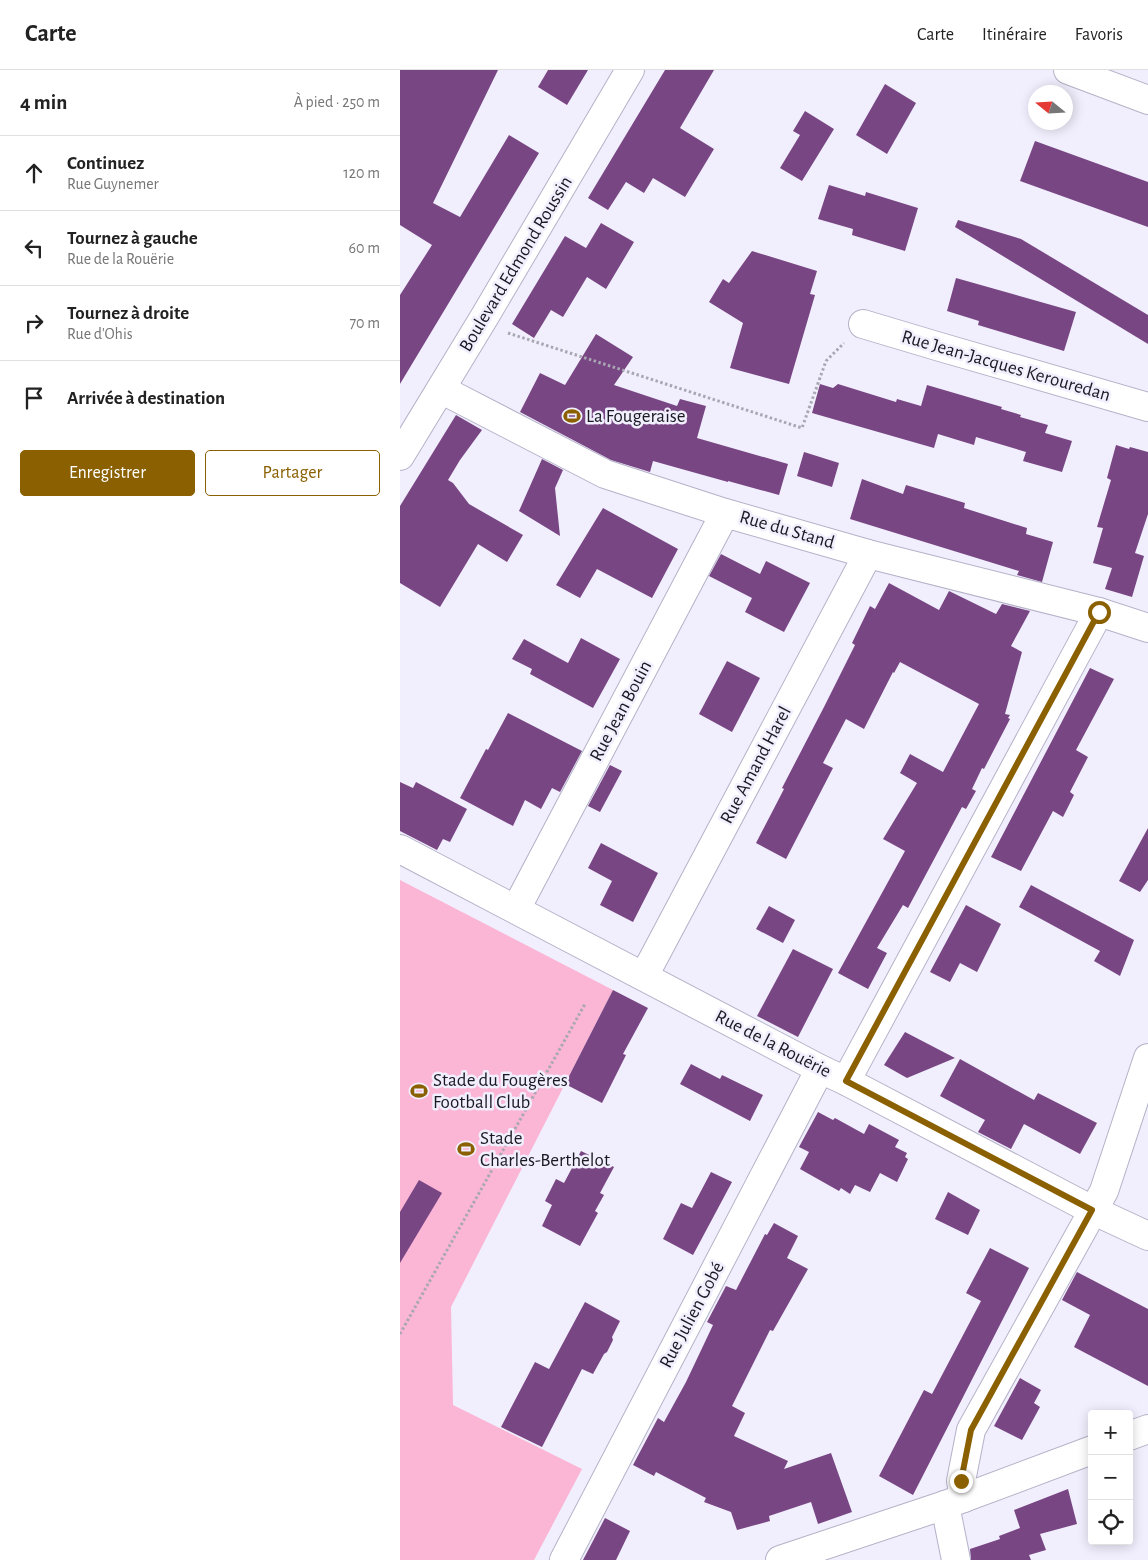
<!DOCTYPE html>
<html lang="fr">
<meta charset="utf-8">
<style>
:root{--surface:#fff;--page:#f6f6f6;--text:#222;--muted:#767676;--line:#e0e0e0;--accent:#8a6000}
body{margin:0;font-family:"Alegreya Sans",sans-serif;background:var(--page);color:var(--text)}
.controls{position:absolute;right:15px;bottom:15px;display:grid;overflow:hidden;border-radius:5px;box-shadow:0 2px 12px #0003}
.controls button{width:45px;height:45px;display:grid;place-items:center;padding:0;border:0;border-bottom:1px solid var(--line);background:var(--surface);color:var(--text);font:25px sans-serif}
.compass{position:absolute;left:628px;top:15px;width:45px;height:45px;border-radius:50%;background:var(--surface);box-shadow:0 2px 12px #0003;rotate:288deg}
.stop{position:absolute;width:15px;height:15px;margin:-11px;border:4px solid #8a6000;border-radius:50%;background:#fff}
.stop.end{background:#8a6000;border-color:#fff;box-shadow:0 1px 5px #0008}
.list{margin:0;padding:0;list-style:none}
h2{display:flex;justify-content:space-between;align-items:center;height:65px;margin:0;padding:0 20px;font-size:21px}
h2 small{font-size:16px;font-weight:400;color:var(--muted)}
.list li{display:grid;grid-template-columns:32px 1fr auto;gap:15px;align-items:center;box-sizing:border-box;height:75px;padding:0 20px;border-top:1px solid var(--line)}
.list b{display:block;font-size:19px;white-space:nowrap}
.list p{margin:0;font-size:16px;white-space:nowrap;color:var(--muted)}
.list em{font-size:16px;font-style:normal;color:var(--muted)}
.actions{display:flex;gap:10px;padding:15px 20px}
.actions a{flex:1;padding:11px 0;border:1px solid var(--accent);border-radius:5px;text-align:center;font-size:18px;color:var(--accent)}
.actions .main{background:var(--accent);color:#fff}
.icon{flex:none;width:28px;height:28px;fill:none;stroke:currentColor;stroke-width:2;stroke-linecap:round;stroke-linejoin:round}
.map{position:relative;flex:none;width:748px;height:1490px;overflow:hidden}
header{display:flex;align-items:center;gap:30px;box-sizing:border-box;height:70px;padding:0 25px;background:var(--surface);border-bottom:1px solid var(--line)}
header strong{font-size:24px}
nav{display:flex;gap:28px;margin-inline-start:auto;font-size:18px}
main{display:flex}
aside{flex:1;background:var(--surface)}
.map>svg:first-child{display:block}
.green{fill:#fbb5d5}
.building{fill:#794684}
.lines{fill:none;stroke-linecap:round;stroke-linejoin:round}
.minor-casing{stroke:#b4b2c8;stroke-width:30}
.tertiary-casing{stroke:#b4b2c8;stroke-width:30}
.path{stroke:#a9a7b3;stroke-width:3;stroke-dasharray:2.5 2.5;stroke-linecap:butt}
.minor{stroke:#fff;stroke-width:28}
.tertiary{stroke:#fff;stroke-width:28}
.route{stroke:#8a6000;stroke-width:6}
.labels{text-anchor:middle;dominant-baseline:central;stroke-width:5;stroke-linejoin:round;paint-order:stroke}
.street-label{font-size:19px;fill:#1a1921;stroke:#f1effd}
.poi-label{font-size:19px;fill:#1a1921;stroke:#f1effd;text-anchor:start}
</style>
<header>
<strong>Carte</strong>
<nav><a>Carte</a><a>Itinéraire</a><a>Favoris</a></nav>
</header>
<main>
<aside>
<h2>4 min<small>À pied · 250 m</small></h2>
<ul class="list">
<li><svg class="icon" aria-label="ahead" viewBox="0 0 24 24"><path d="M12 20V5M6 11l6-6 6 6"/></svg><div><b>Continuez</b><p>Rue Guynemer</p></div><em>120 m</em></li>
<li><svg class="icon" aria-label="left" viewBox="0 0 24 24"><path d="M17 20v-9H6M10 6l-5 5 5 5"/></svg><div><b>Tournez à gauche</b><p>Rue de la Rouërie</p></div><em>60 m</em></li>
<li><svg class="icon" aria-label="right" viewBox="0 0 24 24"><path d="M7 20v-9h11M14 6l5 5-5 5"/></svg><div><b>Tournez à droite</b><p>Rue d'Ohis</p></div><em>70 m</em></li>
<li><svg class="icon" aria-label="arrive" viewBox="0 0 24 24"><path d="M6 21V4h12l-3 4 3 4H6"/></svg><div><b>Arrivée à destination</b></div></li>
</ul>
<div class="actions"><a class="main">Enregistrer</a><a>Partager</a></div>
</aside>
<div class="map">
<svg width="748" height="1490" viewBox="0 0 748 1490">
<rect width="100%" height="100%" fill="#f1effd"/>
<polygon class="green" points="0,810 213,920 51,1237 53,1335 182,1399 134,1490 0,1490"/>
<g class="building">
<polygon points="0,0 98,0 33,133 60,147 109,65 139,83 0,314 0,225 32,175 0,155"/>
<polygon points="148,0 188,0 167,35 138,17"/>
<polygon points="265,0 314,0 280,58 314,79 285,127 253,108 244,123 226,112 208,140 188,128"/>
<polygon points="485,14 516,33 487,84 456,65"/>
<polygon points="405,41 434,59 402,111 380,98 400,65 393,61"/>
<polygon points="635,71 748,112 748,157 620,111"/>
<polygon points="429,115 465,126 466,122 518,138 505,181 452,165 453,159 418,149"/>
<polygon points="558,150 621,169 748,245 748,274 555,157"/>
<polygon points="201,153 234,172 206,219 187,207 163,247 151,240 134,268 112,254 165,166 186,178"/>
<polygon points="352,181 417,201 410,224 415,225 389,314 330,298 343,253 309,232 323,209 329,213"/>
<polygon points="556,208 676,242 664,281 578,255 579,251 547,241"/>
<polygon points="196,264 233,287 214,315 277,336 280,329 306,336 297,368 388,394 379,425 328,411 328,412 253,391 250,402 211,390 120,342 140,303 165,315"/>
<polygon points="420,314 433,318 438,314 496,332 497,329 521,336 527,315 602,337 601,339 621,345 620,347 648,355 645,363 672,371 662,402 623,391 626,382 576,367 574,375 538,364 534,378 412,343"/>
<polygon points="56,345 82,360 60,390 48,410 53,413 69,434 123,465 107,492 78,474 40,537 0,513 0,436"/>
<polygon points="716,375 729,379 730,377 748,382 748,444 735,483 744,486 732,527 705,519 712,498 693,493 703,458 697,457 711,410 707,408"/>
<polygon points="404,382 439,393 432,417 397,406"/>
<polygon points="142,389 163,400 155,418 160,466 119,441"/>
<polygon points="462,409 503,424 506,415 565,433 564,438 627,458 626,464 653,472 642,512 617,505 619,501 450,449"/>
<polygon points="203,438 278,479 252,528 197,499 180,528 156,515"/>
<polygon points="321,484 360,504 366,491 410,513 384,562 345,542 352,528 309,506"/>
<polygon points="489,513 539,540 549,521 596,544 602,534 630,541 611,576 622,582 605,644 610,645 608,648 610,649 584,699 582,698 572,719 576,721 566,739 562,737 508,838 503,835 477,878 487,883 468,919 438,903 505,781 483,769 517,713 500,703 510,684 543,702 579,634 500,592 494,603 493,602 464,659 446,649 423,693 433,698 386,789 356,773 384,719 382,718 424,637 455,575 452,573 470,536 475,539"/>
<polygon points="181,568 220,589 193,638 130,604 132,599 112,589 124,569 168,593"/>
<polygon points="327,591 360,608 332,662 299,644"/>
<polygon points="690,598 714,609 676,680 688,687 670,722 674,725 663,747 653,741 621,801 591,787"/>
<polygon points="108,643 182,681 160,722 152,718 141,739 125,730 113,756 60,728 86,679 88,680"/>
<polygon points="210,695 222,701 200,742 188,736"/>
<polygon points="0,712 13,718 16,712 67,739 50,772 43,769 37,780 0,761"/>
<polygon points="748,758 748,810 740,822 719,811"/>
<polygon points="201,773 258,803 233,852 200,835 212,811 188,798"/>
<polygon points="631,815 734,870 720,906 694,891 700,881 619,837"/>
<polygon points="566,835 601,854 577,902 560,893 550,912 530,902"/>
<polygon points="369,836 395,850 383,873 356,859"/>
<polygon points="393,879 433,899 398,967 357,946"/>
<polygon points="213,920 248,938 223,984 226,985 202,1033 165,1014"/>
<polygon points="505,962 555,988 507,1008 484,995"/>
<polygon points="560,989 634,1030 638,1023 697,1053 680,1084 624,1054 611,1079 578,1062 585,1050 540,1026"/>
<polygon points="291,994 320,1009 322,1005 363,1025 350,1051 280,1014"/>
<polygon points="418,1042 433,1050 435,1048 464,1064 469,1054 499,1070 495,1077 507,1083 505,1087 508,1089 497,1112 480,1103 470,1122 455,1115 450,1124 441,1118 439,1121 400,1099 409,1082 399,1077"/>
<polygon points="181,1081 214,1097 200,1123 204,1125 195,1141 198,1143 180,1176 142,1156 152,1135 145,1131 156,1109 164,1113"/>
<polygon points="311,1102 332,1112 293,1185 263,1169 281,1133 292,1138"/>
<polygon points="19,1110 42,1123 0,1193 0,1142"/>
<polygon points="548,1122 580,1140 568,1165 535,1149"/>
<polygon points="374,1153 398,1166 387,1188 408,1199 373,1261 370,1260 332,1336 345,1343 334,1366 388,1391 384,1399 431,1383 452,1442 418,1454 411,1432 369,1446 370,1451 337,1460 331,1442 304,1432 306,1428 256,1402 254,1406 233,1395 258,1348 264,1352 286,1312 313,1255 307,1252 326,1216 336,1220 365,1164 367,1165"/>
<polygon points="590,1178 629,1198 513,1425 479,1406 524,1320 532,1324 581,1231 566,1223"/>
<polygon points="677,1202 748,1239 748,1316 674,1277 690,1245 662,1230"/>
<polygon points="185,1232 220,1251 212,1267 213,1270 207,1282 204,1284 193,1304 182,1299 142,1377 101,1357 135,1292 149,1299"/>
<polygon points="620,1308 641,1320 634,1333 640,1337 622,1370 594,1356"/>
<polygon points="668,1419 677,1454 640,1464 646,1480 629,1485 631,1490 571,1490 570,1479 600,1469 599,1466 620,1458 614,1440"/>
<polygon points="205,1448 230,1461 216,1490 183,1490"/>
</g>
<g class="lines">
<g class="minor-casing">
<g id="minor">
<polyline points="463,254 540,277 748,337"/>
<polyline points="42,318 54,326 205,404 325,443 468,484 699,542 748,558"/>
<polyline points="0,779 420,999 446,1011 692,1140 748,1166"/>
<polyline points="116,839 325,443"/>
<polyline points="244,906 468,484"/>
<polyline points="446,1011 699,542"/>
<polyline points="564,1428 561,1411 571,1360 704,1121 748,988"/>
<polyline points="545,1435 556,1490"/>
<polyline points="164,1490 420,999"/>
</g>
</g>
<g class="tertiary-casing">
<g id="tertiary">
<polyline points="668,0 748,30"/>
<polyline points="0,386 85,246 230,0"/>
<polyline points="729,1366 748,1359"/>
<polyline points="380,1490 545,1435 692,1380"/>
</g>
</g>
<g class="path">
<polyline points="108,263 402,358 426,291 444,273"/>
<polyline points="0,1264 185,934"/>
</g>
<use href="#minor" class="minor"/>
<use href="#tertiary" class="tertiary"/>
</g>
<g class="lines">
<polyline class="route" points="561,1411 571,1360 692,1140 446,1011 699,542"/>
</g>
<defs>
<g id="stadium-bare" transform="scale(1.35)"><path d="M0-5a6.5 5 0 1 0 0 10a6.5 5 0 1 0 0-10ZM-3.5-1.8h7v3.6h-7Z" fill="#8a6000" stroke="#f1effd" stroke-width="2.5" paint-order="stroke"/></g>
</defs>
<g fill-rule="evenodd">
<use href="#stadium-bare" x="172" y="346"/>
<use href="#stadium-bare" x="19" y="1021"/>
<use href="#stadium-bare" x="66" y="1079"/>
</g>
<g class="labels">
<g class="street-label">
<text transform="translate(116 194) rotate(-59)">Boulevard Edmond Roussin</text>
<text transform="translate(606 296) rotate(16)">Rue Jean-Jacques Kerouredan</text>
<text transform="translate(387 460) rotate(16)">Rue du Stand</text>
<text transform="translate(221 641) rotate(-62)">Rue Jean Bouin</text>
<text transform="translate(356 695) rotate(-62)">Rue Amand Harel</text>
<text transform="translate(373 974) rotate(27)">Rue de la Rouërie</text>
<text transform="translate(292 1245) rotate(-62)">Rue Julien Gobé</text>
</g>
<g class="poi-label">
<text x="186" y="346">La Fougeraise</text>
<text x="33" y="1010">Stade du Fougères<tspan x="33" dy="22">Football Club</tspan></text>
<text x="80" y="1068">Stade<tspan x="80" dy="22">Charles-Berthelot</tspan></text>
</g>
</g>
</svg>
<div class="controls">
<button>+</button>
<button>−</button>
<button><svg class="icon" aria-label="locate" viewBox="0 0 24 24"><circle cx="12" cy="12" r="6"/><path d="M12 2v4M12 18v4M2 12h4M18 12h4"/></svg></button>
</div>
<svg class="compass" viewBox="-18 -18 36 36"><path d="M0-13l5 13h-10z" fill="#e53935"/><path d="M0 13l5-13h-10z" fill="#767676"/></svg>
<div class="stop" style="left:699px;top:542px"></div>
<div class="stop end" style="left:561px;top:1411px"></div>
</div>
</main>
